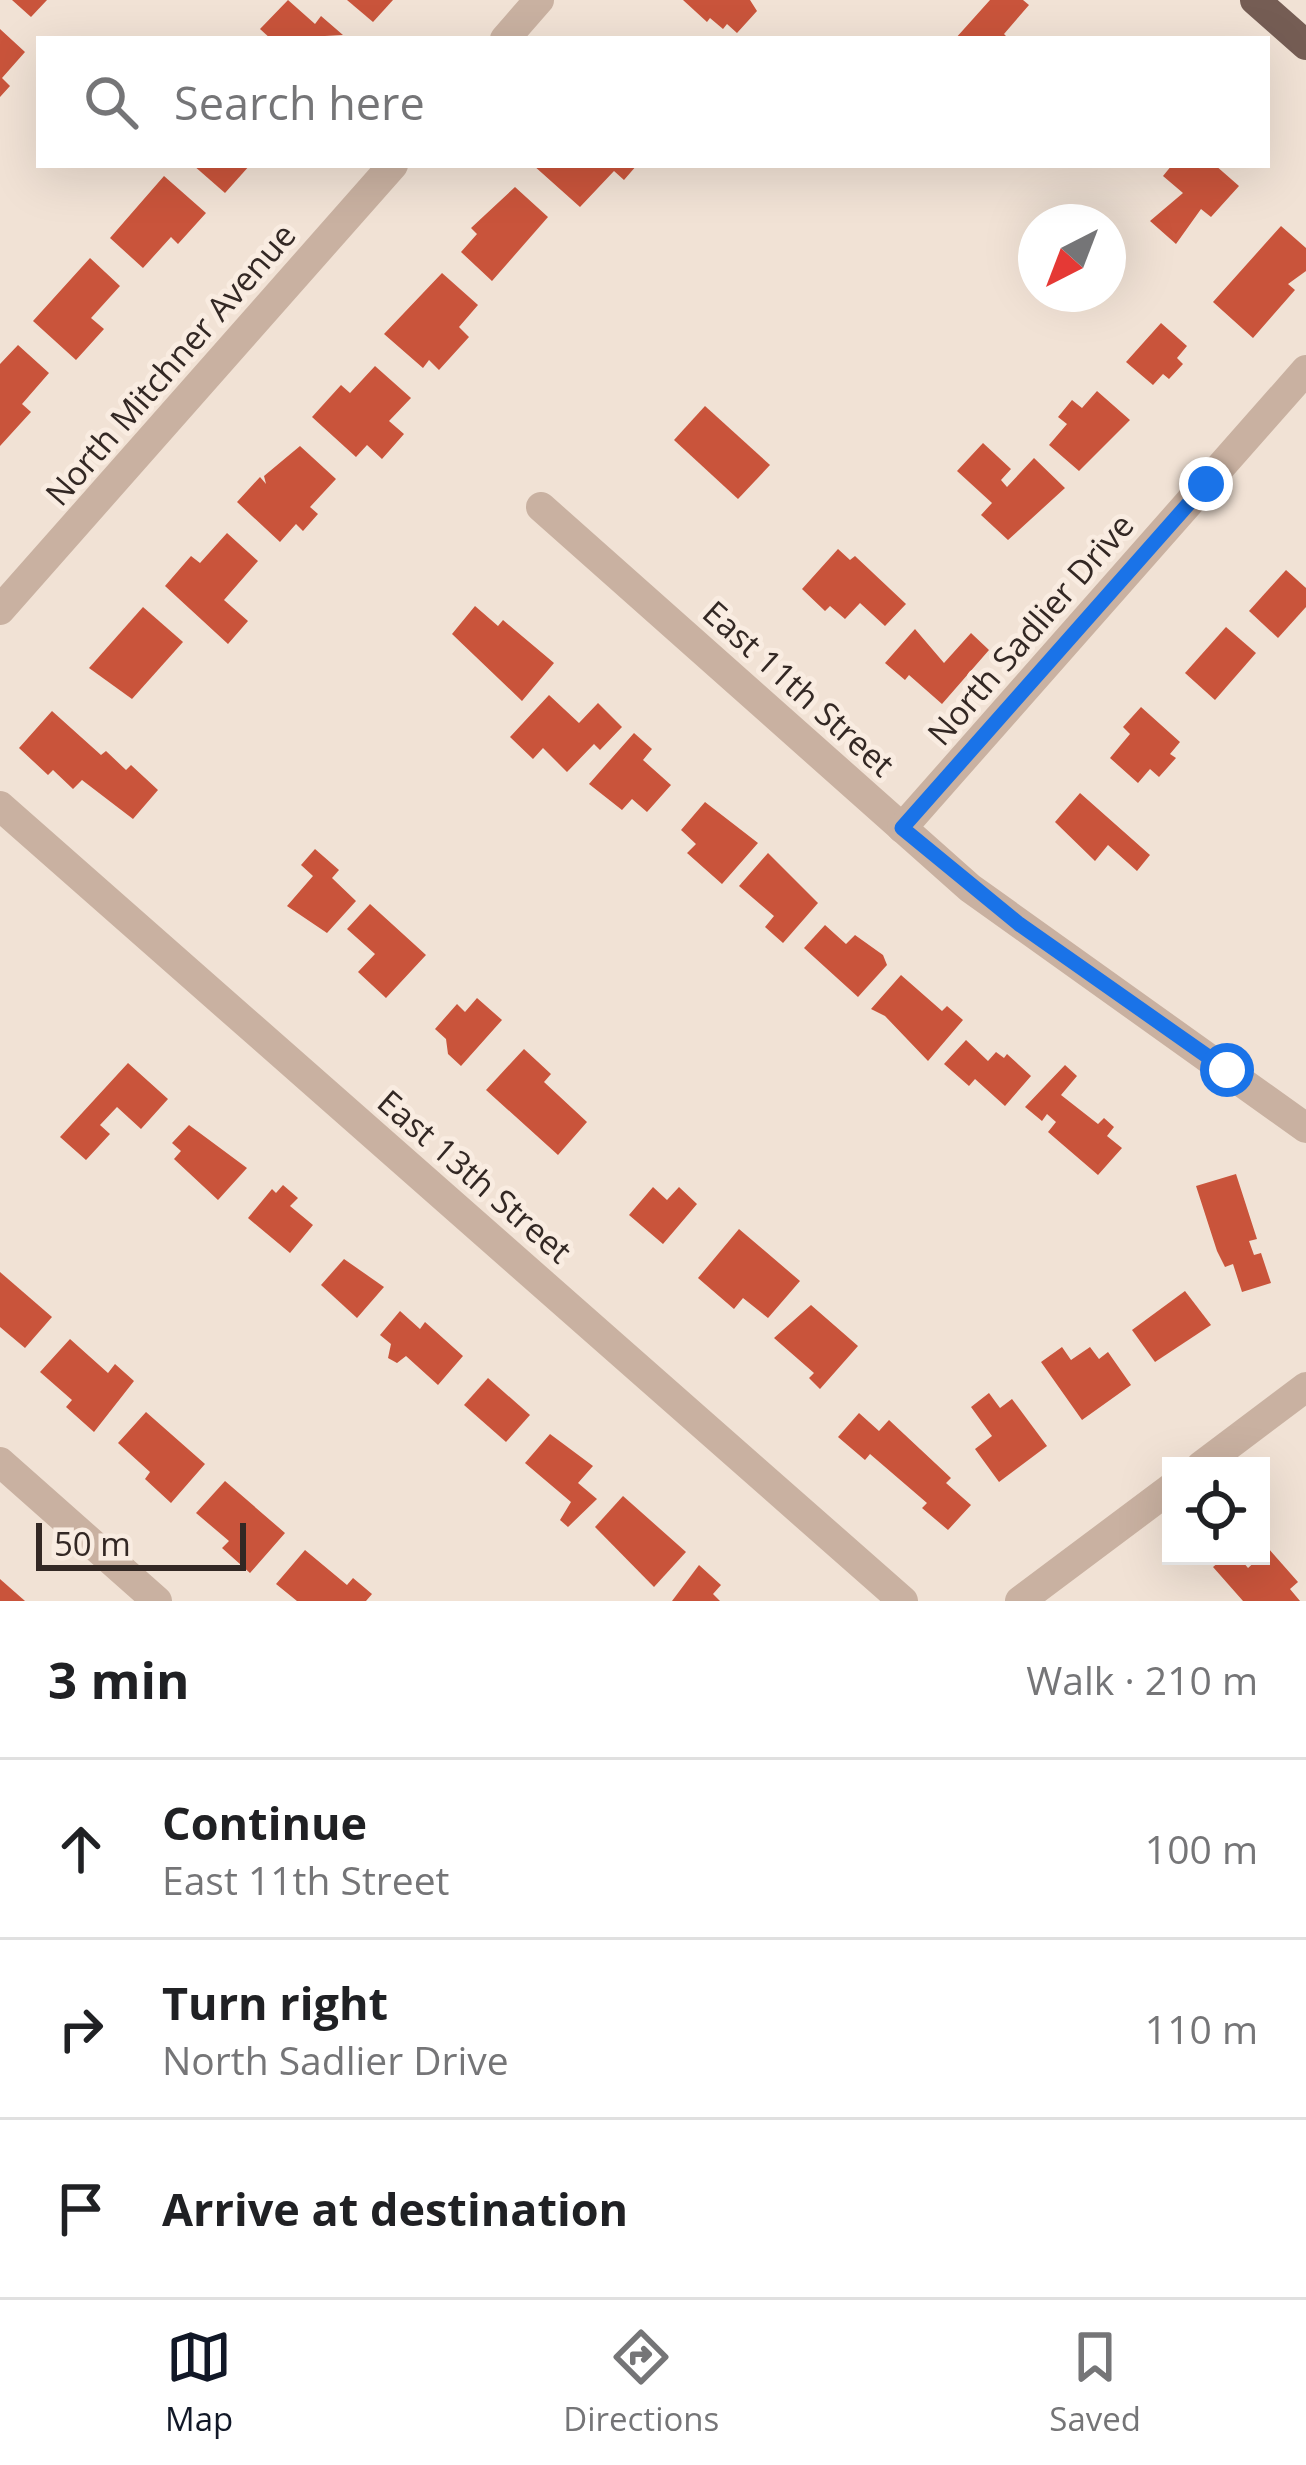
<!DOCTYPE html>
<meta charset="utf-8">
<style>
:root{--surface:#fff;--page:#f2f2f2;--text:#202124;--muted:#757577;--line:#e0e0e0;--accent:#111827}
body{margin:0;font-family:"Open Sans",sans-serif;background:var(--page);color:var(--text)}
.controls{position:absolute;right:36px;bottom:36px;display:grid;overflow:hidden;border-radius:0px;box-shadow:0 12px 48px #0002}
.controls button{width:108px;height:108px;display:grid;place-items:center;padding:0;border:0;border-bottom:3px solid var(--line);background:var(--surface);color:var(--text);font:60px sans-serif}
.compass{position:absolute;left:1018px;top:204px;width:108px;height:108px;border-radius:50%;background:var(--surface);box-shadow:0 12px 48px #0002;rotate:222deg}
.scale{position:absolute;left:36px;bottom:30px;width:210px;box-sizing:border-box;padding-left:12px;border:6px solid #332824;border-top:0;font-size:33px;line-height:42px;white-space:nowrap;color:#332824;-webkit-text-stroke:9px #f9ece1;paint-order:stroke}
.stop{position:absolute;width:36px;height:36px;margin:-27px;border:9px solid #1a73e8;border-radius:50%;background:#fff}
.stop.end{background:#1a73e8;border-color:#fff;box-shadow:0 3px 12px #0008}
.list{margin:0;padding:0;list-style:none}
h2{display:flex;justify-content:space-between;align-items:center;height:156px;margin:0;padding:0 48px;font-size:51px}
h2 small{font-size:39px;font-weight:400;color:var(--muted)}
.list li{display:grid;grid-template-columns:78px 1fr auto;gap:36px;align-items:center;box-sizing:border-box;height:180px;padding:0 48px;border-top:3px solid var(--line)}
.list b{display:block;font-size:45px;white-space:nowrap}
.list p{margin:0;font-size:39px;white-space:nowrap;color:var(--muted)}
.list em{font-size:39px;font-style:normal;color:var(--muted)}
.icon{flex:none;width:66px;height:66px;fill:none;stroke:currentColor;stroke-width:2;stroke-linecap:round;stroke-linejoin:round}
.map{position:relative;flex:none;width:1306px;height:1601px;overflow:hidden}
.search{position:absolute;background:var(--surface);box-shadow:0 12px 48px #0002;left:36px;right:36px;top:36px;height:132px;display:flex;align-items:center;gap:30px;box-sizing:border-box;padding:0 42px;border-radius:0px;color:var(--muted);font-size:45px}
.sheet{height:696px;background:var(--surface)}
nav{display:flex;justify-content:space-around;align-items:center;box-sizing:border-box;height:168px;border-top:3px solid var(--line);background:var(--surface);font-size:33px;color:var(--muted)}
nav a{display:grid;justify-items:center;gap:6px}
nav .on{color:var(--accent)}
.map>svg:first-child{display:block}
.building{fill:#c9543b}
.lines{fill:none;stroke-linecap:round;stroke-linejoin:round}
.minor{stroke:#c9b1a1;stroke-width:30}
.major{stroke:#755d54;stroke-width:30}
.route{stroke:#1a73e8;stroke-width:15}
.labels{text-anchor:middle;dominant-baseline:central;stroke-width:10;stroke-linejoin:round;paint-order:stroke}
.street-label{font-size:33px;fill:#332824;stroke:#f9ece1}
</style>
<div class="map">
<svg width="1306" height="1601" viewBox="0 0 1306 1601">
<rect width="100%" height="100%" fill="#f1e2d5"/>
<g class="building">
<polygon points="12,0 47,0 31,17"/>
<polygon points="288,0 315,24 321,16 343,35 271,39 260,29"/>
<polygon points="347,0 393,0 373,22"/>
<polygon points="683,0 750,0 757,11 737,33 727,24 723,29 710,18 707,22"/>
<polygon points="990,0 1023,0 1029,5 1004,34 1009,39 955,39"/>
<polygon points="0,29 25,52 2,78 10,86 0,97"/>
<polygon points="193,165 250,165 225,193"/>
<polygon points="533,165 637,165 624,180 614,171 580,207"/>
<polygon points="1172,165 1215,165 1239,186 1211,217 1201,209 1176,244 1150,221 1183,193 1163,176"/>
<polygon points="164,176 206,213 178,244 171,237 143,268 110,238"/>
<polygon points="515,187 548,217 492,281 461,252 477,234 471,228"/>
<polygon points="1281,226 1306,248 1306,271 1288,284 1295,290 1253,338 1213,302"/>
<polygon points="90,258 120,286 91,318 104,329 76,360 33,321"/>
<polygon points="442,273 478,305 459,327 469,337 439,370 429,360 423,368 384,334"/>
<polygon points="1161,323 1187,346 1177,358 1183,364 1169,379 1163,374 1153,385 1126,362"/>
<polygon points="18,345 49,373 22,404 31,412 0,446 0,364"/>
<polygon points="375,366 411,398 389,421 404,434 382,459 367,445 356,457 312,417 341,385 350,393"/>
<polygon points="1097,391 1130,420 1079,471 1049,445 1067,424 1058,417 1072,400 1082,408"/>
<polygon points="705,406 770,465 738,499 674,440"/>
<polygon points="983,443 1011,469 1001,480 1007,487 1034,458 1065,488 1008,540 981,515 992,503 957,471"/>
<polygon points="300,446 336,479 310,507 318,514 303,531 296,524 280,542 237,502 260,477 266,484 264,476"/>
<polygon points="227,533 258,561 224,600 248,621 228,644 165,586 191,556 200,563"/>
<polygon points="838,549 850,560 855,556 906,604 885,626 860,603 845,619 830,606 825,611 802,589"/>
<polygon points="1286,570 1306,588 1306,607 1278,638 1249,611"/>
<polygon points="475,606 498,626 503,620 554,663 522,701 452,634"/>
<polygon points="143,607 183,642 132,699 89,668"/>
<polygon points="1226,627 1256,653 1215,700 1185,673"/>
<polygon points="915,629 944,663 971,633 989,650 942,704 909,675 905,680 885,663"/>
<polygon points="549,695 579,723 598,703 622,727 600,750 594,744 567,772 543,748 533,759 510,737"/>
<polygon points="1141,707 1180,742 1170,754 1176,758 1159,777 1150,769 1138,783 1110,758 1130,734 1123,727"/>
<polygon points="52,711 101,755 106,751 126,770 131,765 158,790 133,819 82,780 73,789 53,770 48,775 19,748"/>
<polygon points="634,733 652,749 643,760 671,785 647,812 632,799 622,810 589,784"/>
<polygon points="1080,793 1150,855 1137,871 1108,845 1095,861 1055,822"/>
<polygon points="705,802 758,843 722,884 687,853 696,844 681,830"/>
<polygon points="315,849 339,870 332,878 356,901 327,933 287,906 313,876 301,865"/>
<polygon points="768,853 818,903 783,943 765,927 774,916 739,886"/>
<polygon points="370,904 426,955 386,998 358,972 375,954 347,929"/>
<polygon points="825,925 846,944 855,935 883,955 887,965 858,997 804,948"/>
<polygon points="901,975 942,1011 947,1006 963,1020 928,1061 885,1016 871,1009"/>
<polygon points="477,998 502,1020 461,1066 448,1054 446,1039 435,1029 457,1004 465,1012"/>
<polygon points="966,1040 988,1061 996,1052 1004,1058 1007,1054 1031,1076 1005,1106 975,1079 969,1086 944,1064"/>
<polygon points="524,1049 551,1074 544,1082 587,1122 558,1155 486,1090"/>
<polygon points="128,1063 168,1099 141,1129 117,1107 100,1125 110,1134 86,1160 60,1137"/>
<polygon points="1065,1065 1077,1076 1061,1095 1098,1124 1104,1118 1114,1127 1107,1136 1122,1148 1098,1175 1048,1132 1056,1122 1047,1114 1042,1121 1025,1107"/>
<polygon points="189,1125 247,1168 218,1200 174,1159 181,1151 172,1143"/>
<polygon points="1236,1174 1257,1239 1249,1241 1254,1255 1261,1253 1271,1283 1242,1292 1233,1264 1225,1267 1217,1251 1196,1186"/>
<polygon points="283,1185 298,1198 290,1206 313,1225 290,1253 248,1218 272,1189 276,1193"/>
<polygon points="653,1187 667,1200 679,1187 697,1204 663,1244 629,1215"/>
<polygon points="739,1229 800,1281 768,1318 743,1298 734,1309 698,1278"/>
<polygon points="344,1259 384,1287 357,1318 321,1285"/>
<polygon points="0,1272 52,1317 25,1348 0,1327"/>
<polygon points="1185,1291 1211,1325 1155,1362 1132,1330"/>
<polygon points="811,1305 858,1346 820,1389 809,1378 814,1373 774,1338"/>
<polygon points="400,1311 420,1329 425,1322 463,1356 438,1385 406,1356 397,1363 388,1358 391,1344 380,1335"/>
<polygon points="70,1339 108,1373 115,1364 134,1381 94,1432 66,1407 72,1400 40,1372"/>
<polygon points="1062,1347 1071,1360 1090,1347 1099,1359 1108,1352 1131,1385 1082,1420 1041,1362"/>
<polygon points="488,1378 530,1415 506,1442 464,1405"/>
<polygon points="989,1393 1000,1408 1012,1399 1047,1446 999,1482 975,1449 992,1436 971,1407"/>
<polygon points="146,1412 205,1464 171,1503 145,1479 150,1472 118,1443"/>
<polygon points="859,1413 879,1431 889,1420 951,1478 946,1483 971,1505 948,1530 922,1508 927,1503 870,1454 865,1460 838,1437"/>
<polygon points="550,1434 593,1466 578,1483 597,1499 568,1527 560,1520 571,1502 525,1463"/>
<polygon points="225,1481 285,1533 250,1573 222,1548 229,1541 196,1513"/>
<polygon points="623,1496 686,1552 654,1587 595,1527"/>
<polygon points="1269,1549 1298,1582 1290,1589 1300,1601 1243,1601 1213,1567 1226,1556 1238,1556 1248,1568"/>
<polygon points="305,1550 347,1585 353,1578 372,1594 366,1601 297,1601 276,1584"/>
<polygon points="699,1565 721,1585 713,1594 720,1601 672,1601"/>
<polygon points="0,1579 25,1601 0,1601"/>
</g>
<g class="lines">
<g class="minor">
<polyline points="505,39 539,0"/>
<polyline points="541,507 970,888 1306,1128"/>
<polyline points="0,610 393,165"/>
<polyline points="0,806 903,1601"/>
<polyline points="902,828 1306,370"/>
<polyline points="0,1462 157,1601"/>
<polyline points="1201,1466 1306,1387"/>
<polyline points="1020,1601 1171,1488"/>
</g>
<polyline class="major" points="1255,0 1306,45"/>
</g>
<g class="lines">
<polyline class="route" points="1206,484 902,828 1019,924 1227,1070"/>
</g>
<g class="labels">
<g class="street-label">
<text transform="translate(170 364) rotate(-49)">North Mitchner Avenue</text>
<text transform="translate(1030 629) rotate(-49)">North Sadlier Drive</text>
<text transform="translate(799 688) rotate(42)">East 11th Street</text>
<text transform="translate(475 1176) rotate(41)">East 13th Street</text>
</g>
</g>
</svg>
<div class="controls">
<button><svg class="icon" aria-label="locate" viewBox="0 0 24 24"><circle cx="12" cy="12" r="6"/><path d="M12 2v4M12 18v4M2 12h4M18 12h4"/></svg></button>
</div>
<svg class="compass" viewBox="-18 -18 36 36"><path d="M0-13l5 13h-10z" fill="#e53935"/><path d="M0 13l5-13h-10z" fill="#757577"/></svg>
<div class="scale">50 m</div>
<div class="stop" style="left:1227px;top:1070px"></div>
<div class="stop end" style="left:1206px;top:484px"></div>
<div class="search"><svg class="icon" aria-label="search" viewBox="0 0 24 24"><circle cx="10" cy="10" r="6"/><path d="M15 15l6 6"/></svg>Search here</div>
</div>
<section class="sheet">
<h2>3 min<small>Walk · 210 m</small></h2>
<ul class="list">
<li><svg class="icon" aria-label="ahead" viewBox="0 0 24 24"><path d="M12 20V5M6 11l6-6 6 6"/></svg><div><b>Continue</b><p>East 11th Street</p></div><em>100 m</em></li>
<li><svg class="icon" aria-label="right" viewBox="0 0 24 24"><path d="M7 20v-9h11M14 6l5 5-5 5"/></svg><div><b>Turn right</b><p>North Sadlier Drive</p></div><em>110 m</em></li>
<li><svg class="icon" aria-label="arrive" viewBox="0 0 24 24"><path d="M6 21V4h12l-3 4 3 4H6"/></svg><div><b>Arrive at destination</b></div></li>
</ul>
</section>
<nav>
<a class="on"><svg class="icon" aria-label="map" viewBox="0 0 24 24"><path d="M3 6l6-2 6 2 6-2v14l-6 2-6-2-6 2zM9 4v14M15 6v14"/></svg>Map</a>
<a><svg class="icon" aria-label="directions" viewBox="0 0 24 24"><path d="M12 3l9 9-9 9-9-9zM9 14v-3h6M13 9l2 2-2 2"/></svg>Directions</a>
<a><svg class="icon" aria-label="saved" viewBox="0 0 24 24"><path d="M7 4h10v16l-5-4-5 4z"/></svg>Saved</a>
</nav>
